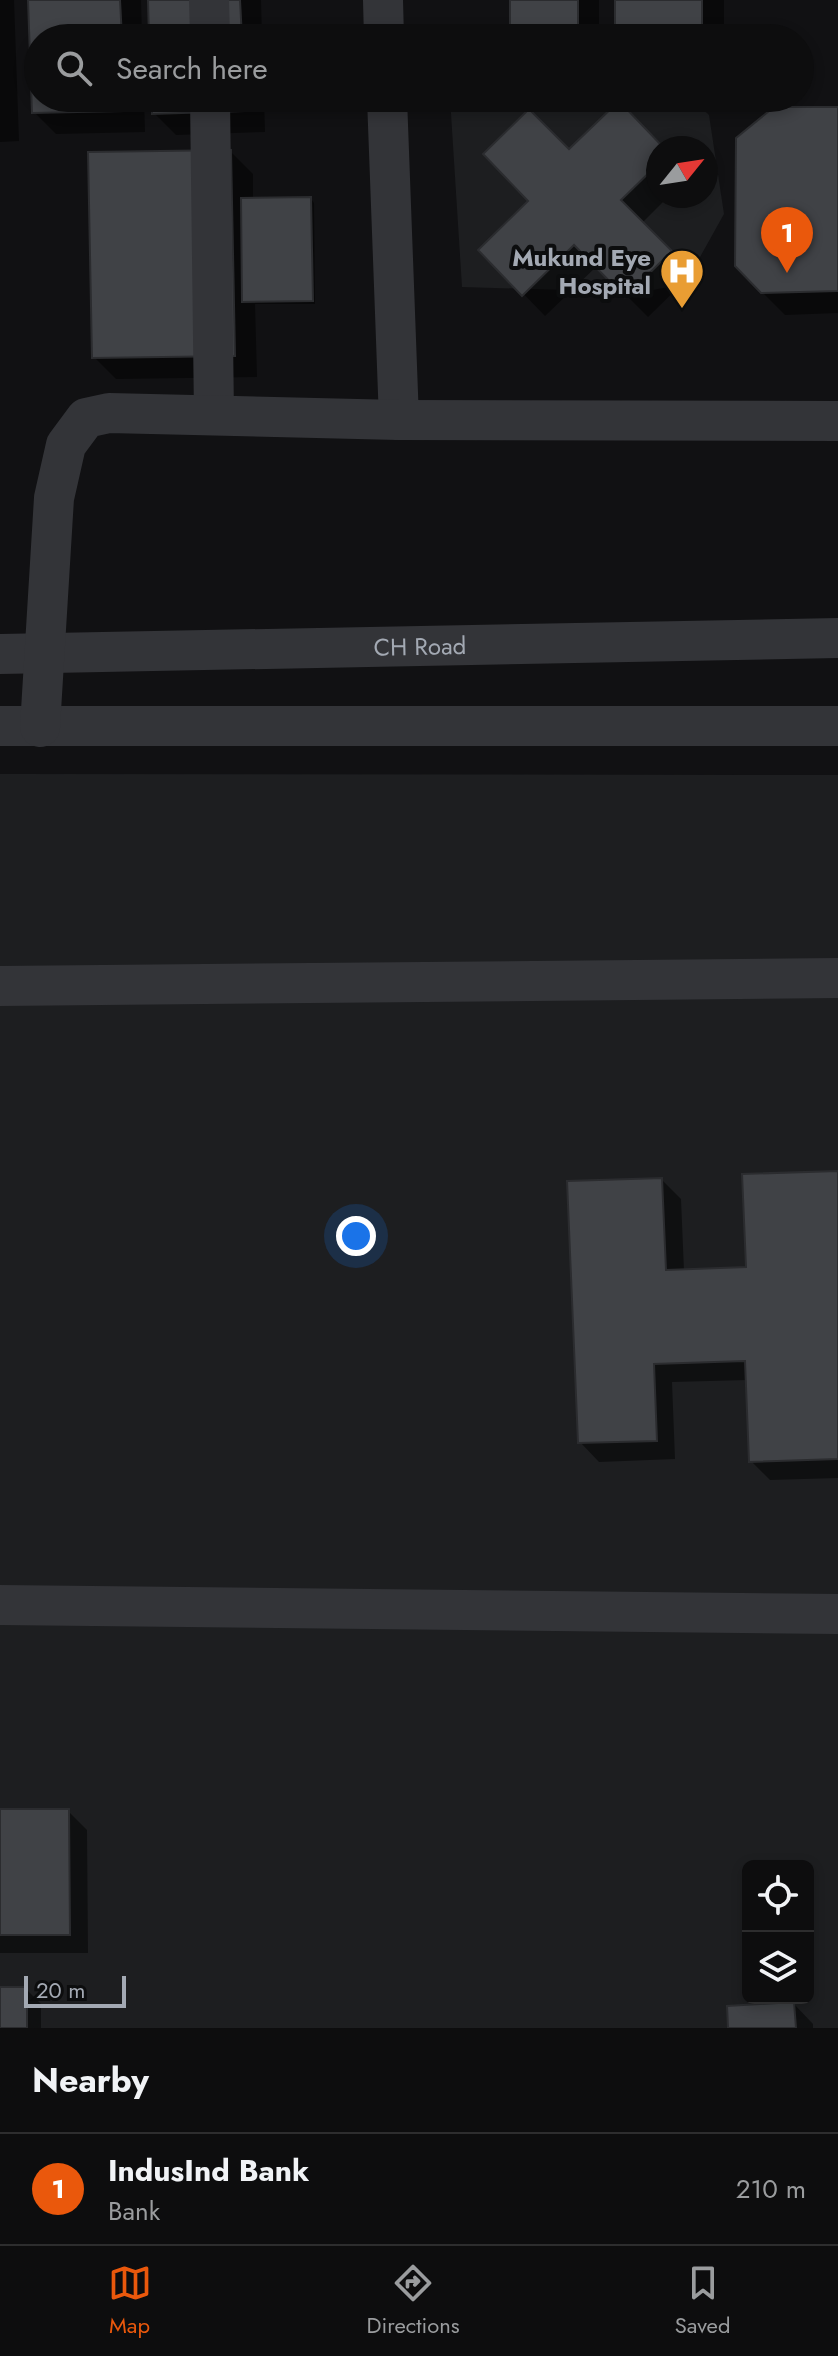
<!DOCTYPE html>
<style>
:root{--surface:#0d0d0e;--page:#161617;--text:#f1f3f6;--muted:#9a9c9e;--line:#2d2d2e;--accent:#ea580c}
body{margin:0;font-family:Jost,sans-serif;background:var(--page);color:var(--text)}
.controls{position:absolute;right:24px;bottom:24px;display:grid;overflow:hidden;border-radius:12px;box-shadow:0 4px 12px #0003}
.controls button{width:72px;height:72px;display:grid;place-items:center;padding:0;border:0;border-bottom:2px solid var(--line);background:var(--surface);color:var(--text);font:40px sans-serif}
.compass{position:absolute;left:646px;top:136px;width:72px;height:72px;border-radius:50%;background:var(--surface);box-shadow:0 4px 12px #0003;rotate:60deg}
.scale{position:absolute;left:24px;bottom:20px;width:102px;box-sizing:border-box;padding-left:8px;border:4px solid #a3a9b3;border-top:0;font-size:22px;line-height:28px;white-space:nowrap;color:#a3a9b3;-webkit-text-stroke:6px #0c0d0e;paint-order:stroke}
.you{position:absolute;left:356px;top:1236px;width:28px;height:28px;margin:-20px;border:6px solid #fff;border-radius:50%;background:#1a73e8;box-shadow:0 0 0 12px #1a73e833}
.badge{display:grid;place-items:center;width:52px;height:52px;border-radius:50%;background:var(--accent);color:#fff;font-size:26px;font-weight:700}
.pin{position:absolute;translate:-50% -66px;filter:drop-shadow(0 2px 4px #0008)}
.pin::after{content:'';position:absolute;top:42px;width:28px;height:24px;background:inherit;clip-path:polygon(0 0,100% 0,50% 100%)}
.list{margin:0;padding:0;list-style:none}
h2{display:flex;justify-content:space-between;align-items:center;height:104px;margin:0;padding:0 32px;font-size:34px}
h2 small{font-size:26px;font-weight:400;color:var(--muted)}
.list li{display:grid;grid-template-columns:52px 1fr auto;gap:24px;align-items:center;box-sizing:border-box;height:112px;padding:0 32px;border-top:2px solid var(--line)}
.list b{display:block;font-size:30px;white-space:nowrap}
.list p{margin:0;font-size:26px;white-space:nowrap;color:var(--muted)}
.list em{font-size:26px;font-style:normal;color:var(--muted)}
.icon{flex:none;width:44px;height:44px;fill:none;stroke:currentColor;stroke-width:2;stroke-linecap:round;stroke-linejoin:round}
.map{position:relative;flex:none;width:838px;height:2028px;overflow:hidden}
.search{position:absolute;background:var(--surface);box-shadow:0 4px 12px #0003;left:24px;right:24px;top:24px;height:88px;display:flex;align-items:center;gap:20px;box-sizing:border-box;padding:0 28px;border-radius:44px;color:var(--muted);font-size:30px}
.sheet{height:216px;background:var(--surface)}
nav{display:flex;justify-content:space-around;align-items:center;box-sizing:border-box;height:112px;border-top:2px solid var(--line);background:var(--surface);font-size:22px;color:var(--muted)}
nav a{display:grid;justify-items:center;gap:4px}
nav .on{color:var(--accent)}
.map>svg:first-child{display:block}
.built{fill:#1d1e20;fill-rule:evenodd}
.shadow{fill:#0007}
.building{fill:#404246;stroke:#2b2c2f;stroke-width:2}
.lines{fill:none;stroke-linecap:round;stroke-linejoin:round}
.minor{stroke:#333438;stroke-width:40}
.labels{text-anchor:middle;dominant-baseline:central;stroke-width:8;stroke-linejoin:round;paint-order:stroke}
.poi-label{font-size:24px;font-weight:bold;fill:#a3a9b3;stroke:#0c0d0e;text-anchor:end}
.street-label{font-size:24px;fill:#a3a9b3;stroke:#0c0d0e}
</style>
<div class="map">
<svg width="838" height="2028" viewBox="0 0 838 2028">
<rect width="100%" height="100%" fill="#111113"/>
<g class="built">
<path d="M450 98H691L709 115 724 214 685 284 626 295 566 290 462 287ZM658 148H706V196H658Z"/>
<path d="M0 774 838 775V2028H0ZM748 1866H808V1998H748Z"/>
</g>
<g class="shadow">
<polygon points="0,0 14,0 19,141 0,142"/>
<polygon points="30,0 141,0 142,38 38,38 38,98 144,98 145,132 56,134 34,112"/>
<polygon points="150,0 261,0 262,38 151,38"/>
<rect x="512" y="0" width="87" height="38"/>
<rect x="617" y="0" width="107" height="38"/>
<polygon points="154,98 264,98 265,132 176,135 154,113"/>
<polygon points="619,103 662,148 658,148 658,196 669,196 642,223 692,274 648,317 597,266 545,316 481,250 531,201 569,152"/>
<polygon points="838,109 838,313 785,315 762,292"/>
<polygon points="231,152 253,174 253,199 311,199 314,203 315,304 255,304 257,377 116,379 94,357"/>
<polygon points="838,1173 838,1478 770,1480 751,1461 748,1380 672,1382 675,1459 599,1462 580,1442 662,1180 681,1199 684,1271 748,1269"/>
<polygon points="0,1811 68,1811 87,1830 88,1953 0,1953"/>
<polygon points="0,1989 26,1989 41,2004 41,2028 0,2028"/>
<polygon points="794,2004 813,2024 813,2028 730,2028"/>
</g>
<g class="building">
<polygon points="28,0 120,0 122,38 38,38 38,98 124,98 124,111 32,113"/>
<polygon points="148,0 240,0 242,38 149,38"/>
<rect x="510" y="0" width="68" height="38"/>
<rect x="615" y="0" width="87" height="38"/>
<polygon points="152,98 244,98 244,111 152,114"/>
<polygon points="619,101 664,148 658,148 658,164 621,200 672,251 625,297 574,245 522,296 478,250 528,201 483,154 529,109 569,149"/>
<polygon points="774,107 838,107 838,291 761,293 735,266 736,138"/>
<polygon points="231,150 235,356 92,358 88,152"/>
<polygon points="311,197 313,301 242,302 241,198"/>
<polygon points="838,1171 838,1459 749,1462 745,1361 654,1364 657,1441 578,1443 567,1181 662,1178 666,1270 746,1267 742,1174"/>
<polygon points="0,1809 69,1809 70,1935 0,1935"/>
<rect x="0" y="1987" width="27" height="41"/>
<polygon points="794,2002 796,2028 728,2028 727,2006"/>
</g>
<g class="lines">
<g class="minor">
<polyline points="209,0 210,38"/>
<polyline points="383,0 384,38"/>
<polyline points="210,98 214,415"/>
<polyline points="387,98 399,420"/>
<path id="s1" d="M0 654 838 638"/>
<polyline points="0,726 838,726"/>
<polyline points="40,727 54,498 66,445 86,418 109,413 399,420 838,421"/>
<polyline points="0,986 838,978"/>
<polyline points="0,1605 838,1614"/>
</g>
</g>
<defs>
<g id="hospital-pin" transform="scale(2.3)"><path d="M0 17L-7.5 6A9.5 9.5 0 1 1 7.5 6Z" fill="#e99d33" stroke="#0c0d0e"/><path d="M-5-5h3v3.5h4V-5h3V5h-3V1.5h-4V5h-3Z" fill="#fff"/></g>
</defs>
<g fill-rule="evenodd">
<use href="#hospital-pin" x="682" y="271"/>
</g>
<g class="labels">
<g class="poi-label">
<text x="651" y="257">Mukund Eye<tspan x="651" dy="28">Hospital</tspan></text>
</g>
<g class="street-label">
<text stroke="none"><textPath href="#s1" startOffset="420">CH Road</textPath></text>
</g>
</g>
</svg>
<div class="controls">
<button><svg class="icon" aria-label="locate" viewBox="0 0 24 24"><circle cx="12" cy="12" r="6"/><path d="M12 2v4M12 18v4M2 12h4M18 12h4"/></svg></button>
<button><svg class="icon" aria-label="layers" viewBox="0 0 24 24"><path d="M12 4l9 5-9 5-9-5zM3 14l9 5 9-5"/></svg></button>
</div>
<svg class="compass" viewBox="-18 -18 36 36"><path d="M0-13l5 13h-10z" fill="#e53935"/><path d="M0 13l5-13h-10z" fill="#9a9c9e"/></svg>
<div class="scale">20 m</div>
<div class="you"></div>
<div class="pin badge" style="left:787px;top:273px">1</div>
<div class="search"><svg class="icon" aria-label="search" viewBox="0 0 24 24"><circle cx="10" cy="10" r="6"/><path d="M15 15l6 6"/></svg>Search here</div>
</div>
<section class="sheet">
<h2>Nearby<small></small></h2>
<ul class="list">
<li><span class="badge">1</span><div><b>IndusInd Bank</b><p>Bank</p></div><em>210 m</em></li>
</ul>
</section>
<nav>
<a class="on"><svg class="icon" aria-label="map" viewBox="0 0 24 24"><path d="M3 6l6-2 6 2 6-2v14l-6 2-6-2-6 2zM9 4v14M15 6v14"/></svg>Map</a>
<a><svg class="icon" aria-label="directions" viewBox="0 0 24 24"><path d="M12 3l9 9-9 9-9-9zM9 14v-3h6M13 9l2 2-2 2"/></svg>Directions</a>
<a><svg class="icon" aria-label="saved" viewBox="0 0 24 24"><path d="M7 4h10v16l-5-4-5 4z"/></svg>Saved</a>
</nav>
